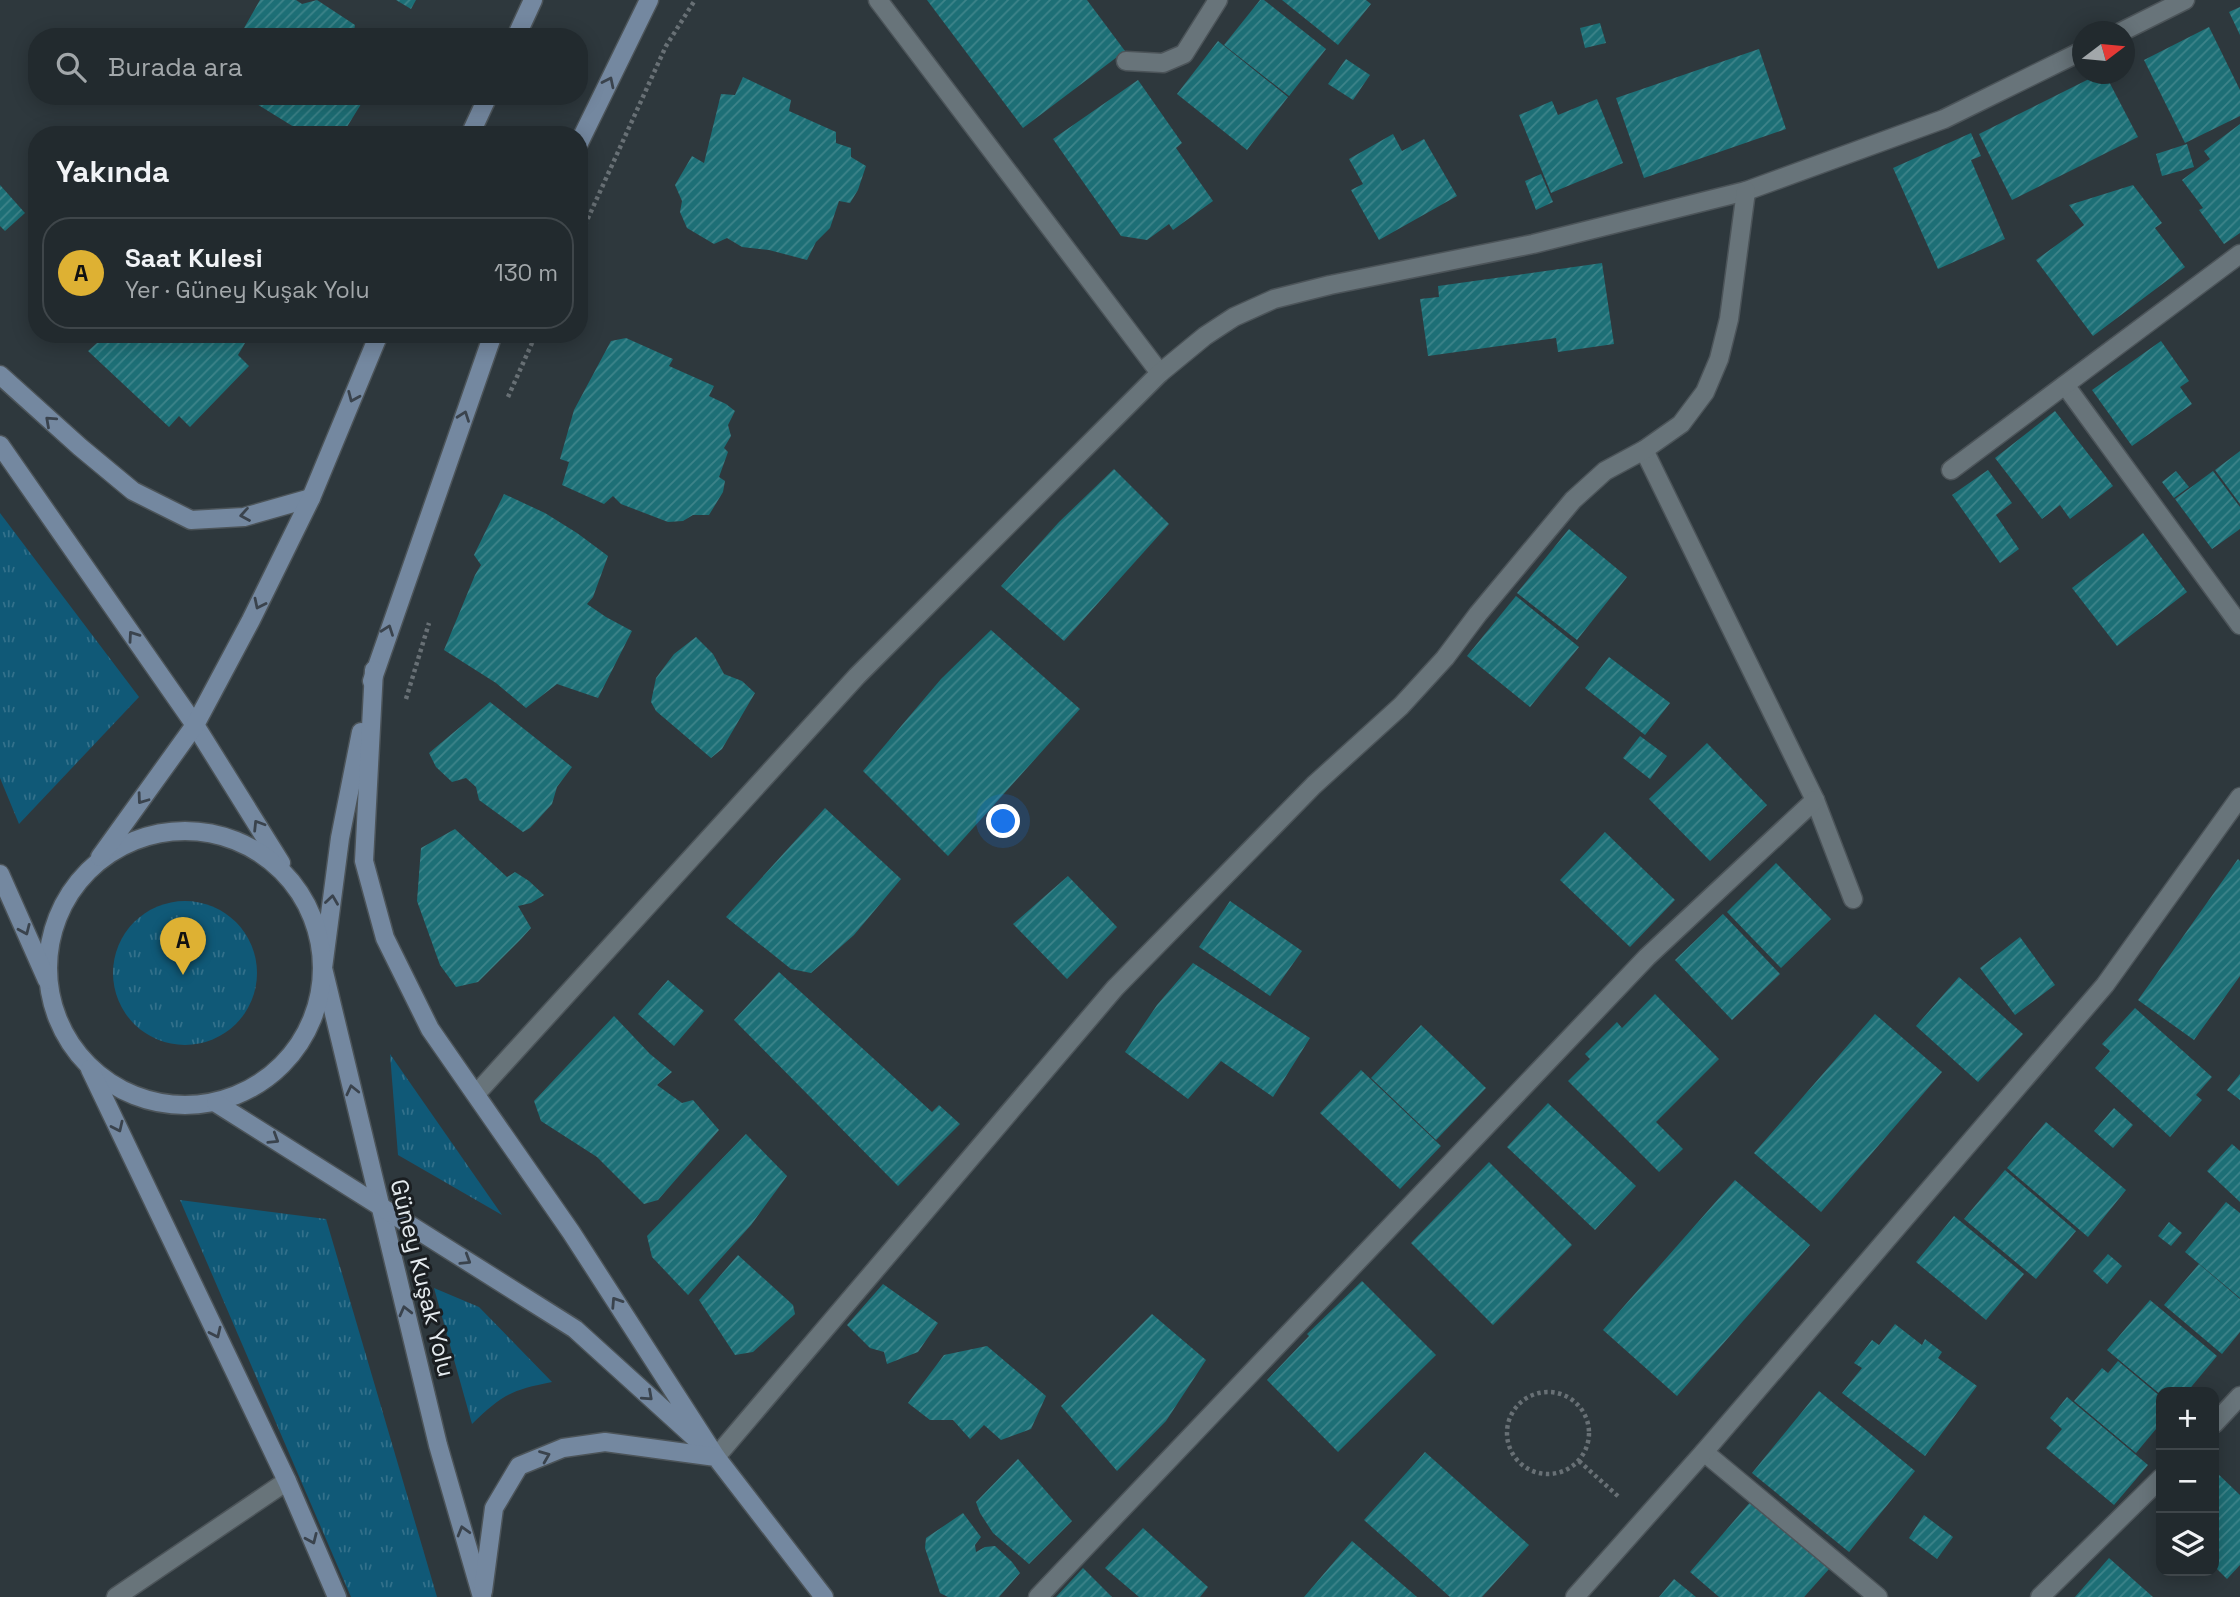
<!DOCTYPE html>
<html lang="tr">
<meta charset="utf-8">
<style>
:root{--surface:#222a2e;--page:#2e363a;--text:#f1f3f6;--muted:#a2a7aa;--line:#3f464a;--accent:#deb133}
body{margin:0;font-family:"Space Grotesk",sans-serif;background:var(--page);color:var(--text)}
.controls{position:absolute;right:21px;bottom:21px;display:grid;overflow:hidden;border-radius:14px;box-shadow:0 4px 18px #0003}
.controls button{width:63px;height:63px;display:grid;place-items:center;padding:0;border:0;border-bottom:2px solid var(--line);background:var(--surface);color:var(--text);font:35px sans-serif}
.compass{position:absolute;left:2072px;top:21px;width:63px;height:63px;border-radius:50%;background:var(--surface);box-shadow:0 4px 18px #0003;rotate:74deg}
.you{position:absolute;left:1004px;top:822px;width:24px;height:24px;margin:-18px;border:5px solid #fff;border-radius:50%;background:#1a73e8;box-shadow:0 0 0 10px #1a73e833}
.badge{display:grid;place-items:center;width:46px;height:46px;border-radius:50%;background:var(--accent);color:#111;font-size:23px;font-weight:700}
.pin{position:absolute;translate:-50% -58px;filter:drop-shadow(0 2px 4px #0008)}
.pin::after{content:'';position:absolute;top:37px;width:24px;height:21px;background:inherit;clip-path:polygon(0 0,100% 0,50% 100%)}
.list{margin:0;padding:0;list-style:none}
h2{display:flex;justify-content:space-between;align-items:center;height:91px;margin:0;padding:0 28px;font-size:30px}
h2 small{font-size:23px;font-weight:400;color:var(--muted)}
.list li{display:grid;grid-template-columns:46px 1fr auto;gap:21px;align-items:center;box-sizing:border-box;height:112px;margin:0 14px 14px;padding:0 14px;border:2px solid var(--line);border-radius:28px}
.list b{display:block;font-size:26px;white-space:nowrap}
.list p{margin:0;font-size:23px;white-space:nowrap;color:var(--muted)}
.list em{font-size:23px;font-style:normal;color:var(--muted)}
.icon{flex:none;width:38px;height:38px;fill:none;stroke:currentColor;stroke-width:2;stroke-linecap:round;stroke-linejoin:round}
.map{position:relative;flex:none;width:2240px;height:1597px;overflow:hidden}
.search{position:absolute;background:var(--surface);box-shadow:0 4px 18px #0003;left:28px;top:28px;width:560px;height:77px;display:flex;align-items:center;gap:18px;box-sizing:border-box;padding:0 24px;border-radius:28px;color:var(--muted);font-size:26px}
.panel{position:absolute;background:var(--surface);box-shadow:0 4px 18px #0003;left:28px;top:126px;width:560px;height:217px;border-radius:28px}
.map>svg:first-child{display:block}
.grass{fill:url(#grass-tufts)}
.building{fill:url(#building-hatch)}
.lines{fill:none;stroke-linecap:round;stroke-linejoin:round}
.minor-casing{stroke:#4c5459;stroke-width:21}
.secondary-casing{stroke:#4c5459;stroke-width:21}
.path{stroke:#687075;stroke-width:4.5;stroke-dasharray:3.5 3.5;stroke-linecap:butt}
.minor{stroke:#68747a;stroke-width:18}
.secondary{stroke:#7488a0;stroke-width:18}
.oneway{stroke:#3a434d}
.labels{text-anchor:middle;dominant-baseline:central;stroke-width:6;stroke-linejoin:round;paint-order:stroke}
.street-label{font-size:24px;fill:#e4eaee;stroke:#1a1e21}
</style>
<div class="map">
<svg width="2240" height="1597" viewBox="0 0 2240 1597">
<defs>
<pattern id="grass-tufts" width="24" height="20" patternUnits="userSpaceOnUse" patternTransform="scale(1.75)"><rect width="24" height="20" fill="#105977"/><path d="M3 7l-1-3M5 7V3M7 7l1-3M15 17l-1-3M17 17v-4M19 17l1-3" fill="none" stroke="#33718b"/></pattern>
<pattern id="building-hatch" width="6" height="6" patternUnits="userSpaceOnUse" patternTransform="scale(1.75)"><rect width="6" height="6" fill="#1d6f76"/><path d="M-1 1l2-2M0 6l6-6M5 7l2-2" fill="none" stroke="#3e848a"/></pattern>
</defs>
<rect width="100%" height="100%" fill="#2e383d"/>
<g class="grass">
<polygon points="0,513 139,697 19,824 0,778"/>
<circle cx="185" cy="973" r="72"/>
<polygon points="390,1054 502,1215 398,1155"/>
<polygon points="180,1200 326,1219 437,1597 351,1597"/>
<path d="M434 1288 479 1307 552 1382C511 1390 502 1395 472 1424Z"/>
</g>
<g class="building">
<polygon points="260,0 296,0 302,4 317,0 355,25 353,37 239,37"/>
<polygon points="396,0 416,0 411,9"/>
<polygon points="927,0 1087,0 1125,51 1023,128"/>
<polygon points="1260,0 1264,0 1326,49 1289,96 1224,45"/>
<polygon points="1282,0 1366,0 1371,4 1338,45"/>
<polygon points="2240,7 2240,35 2229,12"/>
<polygon points="1600,23 1606,43 1585,48 1580,28"/>
<polygon points="2209,27 2240,90 2240,116 2185,143 2144,60"/>
<polygon points="1218,41 1288,97 1247,150 1177,94"/>
<polygon points="1759,49 1786,129 1644,178 1616,98"/>
<polygon points="1346,59 1370,75 1353,100 1328,84"/>
<polygon points="2099,74 2105,74 2138,137 2012,200 1979,134"/>
<polygon points="743,77 791,100 789,111 836,132 836,143 851,148 851,157 866,166 858,190 850,203 839,201 830,228 816,242 807,260 769,250 742,247 727,238 714,244 687,228 680,212 682,201 675,185 692,156 704,163 721,94 735,95"/>
<polygon points="1138,80 1182,143 1176,148 1213,201 1173,230 1169,224 1147,240 1121,236 1053,139"/>
<polygon points="244,96 366,96 342,135 328,135 311,127 302,132"/>
<polygon points="1597,99 1623,163 1551,193 1519,115 1552,101 1558,115"/>
<polygon points="2240,124 2240,233 2224,244 2199,210 2203,208 2182,180 2210,159 2204,151"/>
<polygon points="1971,133 1981,156 1971,160 2005,239 1938,269 1893,168"/>
<polygon points="1393,134 1402,151 1424,139 1457,196 1379,240 1351,190 1363,184 1349,159"/>
<polygon points="2187,144 2194,167 2162,176 2156,154"/>
<polygon points="1541,174 1553,202 1536,210 1525,181"/>
<polygon points="0,185 25,213 5,231 0,226"/>
<polygon points="2133,185 2162,223 2155,228 2185,267 2093,336 2036,260 2084,225 2069,205"/>
<polygon points="1602,263 1614,344 1558,352 1556,338 1428,356 1420,299 1439,297 1438,286"/>
<polygon points="90,334 236,334 245,343 238,355 249,366 190,427 179,416 169,427 88,351 97,343"/>
<polygon points="626,338 673,359 669,366 714,386 709,396 726,404 735,411 728,425 731,436 724,448 728,452 719,477 725,481 723,492 709,515 693,515 683,521 668,522 621,504 613,496 604,504 562,485 569,462 560,459 574,410 611,341"/>
<polygon points="2161,341 2189,381 2180,387 2192,404 2132,446 2092,390"/>
<polygon points="2055,411 2113,486 2070,519 2060,505 2042,519 1995,458"/>
<polygon points="2240,451 2240,504 2215,470"/>
<polygon points="1114,469 1169,524 1064,641 1001,586 1059,522"/>
<polygon points="1988,470 2012,503 1996,515 2019,549 2000,563 1952,495"/>
<polygon points="2176,471 2189,487 2174,498 2162,482"/>
<polygon points="2213,471 2240,507 2240,529 2212,549 2175,499"/>
<polygon points="504,494 545,513 577,533 608,556 593,597 587,604 606,617 632,631 598,698 557,684 526,708 496,683 444,650 475,575 481,565 474,555"/>
<polygon points="1569,529 1627,577 1577,640 1517,593"/>
<polygon points="2143,533 2187,592 2117,646 2072,588"/>
<polygon points="1516,596 1579,647 1530,707 1467,656"/>
<polygon points="991,630 1080,709 948,856 863,771 941,679"/>
<polygon points="696,637 713,654 724,674 742,681 755,693 722,749 711,758 656,711 651,702 656,678 674,654"/>
<polygon points="1609,657 1670,703 1645,735 1585,688"/>
<polygon points="490,702 572,767 557,787 552,804 530,828 523,832 479,800 476,787 466,778 452,782 436,767 429,753"/>
<polygon points="1640,736 1667,756 1650,779 1623,758"/>
<polygon points="1707,743 1767,805 1710,861 1649,799"/>
<polygon points="825,808 901,879 854,935 811,973 791,969 726,917"/>
<polygon points="455,829 507,877 515,872 529,881 544,895 531,903 518,906 531,928 521,939 478,982 456,987 440,965 417,901 421,848"/>
<polygon points="1605,832 1675,900 1630,947 1560,880"/>
<polygon points="2238,859 2240,861 2240,976 2194,1040 2138,1000"/>
<polygon points="1776,863 1831,919 1781,968 1727,912"/>
<polygon points="1068,876 1117,927 1067,979 1013,924"/>
<polygon points="1230,901 1302,951 1270,996 1199,947"/>
<polygon points="1723,914 1780,974 1732,1020 1675,960"/>
<polygon points="2020,937 2055,985 2015,1015 1980,968"/>
<polygon points="1193,963 1310,1038 1273,1097 1221,1061 1188,1099 1125,1052 1157,1005"/>
<polygon points="779,972 932,1112 939,1105 960,1124 898,1186 734,1020"/>
<polygon points="1959,977 2023,1034 1978,1082 1916,1026"/>
<polygon points="668,980 704,1011 674,1046 638,1014"/>
<polygon points="1655,994 1719,1059 1656,1122 1683,1149 1659,1172 1568,1081 1590,1059 1585,1054 1617,1022 1622,1028"/>
<polygon points="2135,1008 2212,1077 2196,1095 2202,1100 2170,1137 2095,1068 2110,1051 2102,1044"/>
<polygon points="1875,1014 1942,1072 1821,1212 1754,1153"/>
<polygon points="614,1016 650,1054 672,1072 657,1085 682,1103 693,1100 719,1130 658,1200 644,1204 597,1157 541,1121 534,1101"/>
<polygon points="1421,1025 1486,1088 1436,1140 1371,1078"/>
<polygon points="1361,1070 1441,1146 1400,1189 1320,1113"/>
<polygon points="2240,1074 2240,1100 2227,1090"/>
<polygon points="1548,1103 1636,1186 1595,1230 1507,1147"/>
<polygon points="2114,1108 2133,1125 2113,1148 2094,1131"/>
<polygon points="2046,1122 2126,1190 2088,1237 2007,1168"/>
<polygon points="746,1134 787,1176 751,1225 688,1295 652,1257 647,1236"/>
<polygon points="2232,1144 2240,1151 2240,1202 2207,1171"/>
<polygon points="1489,1162 1572,1245 1493,1325 1411,1243"/>
<polygon points="2005,1170 2076,1231 2036,1279 1964,1219"/>
<polygon points="1735,1180 1810,1245 1677,1396 1603,1330"/>
<polygon points="2226,1202 2240,1213 2240,1298 2185,1252"/>
<polygon points="1954,1216 2024,1274 1986,1320 1916,1262"/>
<polygon points="2169,1222 2182,1233 2171,1246 2158,1236"/>
<polygon points="2108,1254 2122,1266 2107,1284 2093,1271"/>
<polygon points="738,1255 793,1305 795,1314 753,1352 735,1355 699,1300"/>
<polygon points="2199,1264 2240,1299 2240,1332 2222,1354 2164,1305"/>
<polygon points="1362,1281 1436,1355 1338,1452 1267,1380 1309,1336 1307,1334"/>
<polygon points="883,1284 938,1323 918,1352 887,1364 884,1352 870,1348 847,1325"/>
<polygon points="2150,1300 2217,1356 2187,1392 2161,1392 2161,1395 2107,1350"/>
<polygon points="1152,1314 1206,1360 1166,1421 1117,1471 1061,1406"/>
<polygon points="1895,1324 1922,1345 1925,1339 1942,1352 1938,1358 1977,1386 1925,1456 1842,1393 1862,1368 1854,1363 1872,1340 1879,1345"/>
<polygon points="987,1346 1046,1396 1031,1429 1001,1440 984,1425 970,1439 953,1420 930,1420 908,1403 944,1355"/>
<polygon points="2118,1361 2161,1397 2161,1423 2136,1453 2074,1401 2102,1368 2108,1373"/>
<polygon points="1819,1391 1915,1471 1849,1552 1752,1473"/>
<polygon points="2067,1397 2148,1465 2114,1505 2046,1448 2062,1429 2050,1418"/>
<polygon points="1425,1452 1529,1545 1482,1597 1450,1597 1364,1520"/>
<polygon points="1018,1459 1072,1521 1029,1564 993,1533 980,1513 976,1502"/>
<polygon points="2214,1470 2240,1495 2240,1565 2227,1579 2214,1566"/>
<polygon points="1752,1500 1830,1568 1804,1597 1719,1597 1690,1572"/>
<polygon points="963,1513 981,1537 975,1545 976,1552 985,1547 995,1546 1012,1562 1020,1573 999,1597 948,1597 940,1593 925,1548 926,1538"/>
<polygon points="1924,1515 1953,1537 1937,1559 1909,1538"/>
<polygon points="1143,1528 1208,1587 1200,1597 1139,1597 1105,1568"/>
<polygon points="1352,1541 1417,1597 1304,1597"/>
<polygon points="2109,1558 2153,1597 2075,1597"/>
<polygon points="1083,1568 1112,1597 1056,1597"/>
<polygon points="1674,1579 1696,1597 1659,1597"/>
</g>
<g class="lines">
<g class="minor-casing">
<g id="minor">
<polyline points="878,0 1160,373"/>
<polyline points="2121,32 2185,0"/>
<polyline points="1126,61 1163,63 1184,54 1218,0"/>
<polyline points="2065,385 2240,625"/>
<polyline points="1644,450 1815,800 1853,899"/>
<polyline points="1951,470 2240,254"/>
<polyline points="476,1094 857,676 1160,373 1205,336 1234,317 1274,299 1330,285 1533,244 1746,191 1944,119 2082,51"/>
<polyline points="2214,1424 2240,1396"/>
<polyline points="1704,1452 1878,1597"/>
<polyline points="716,1457 1115,988 1314,785 1401,706 1445,658 1478,614 1573,500 1605,471 1644,450 1681,424 1705,392 1719,359 1729,319 1746,191"/>
<polyline points="116,1597 287,1481"/>
<polyline points="1038,1597 1647,957 1815,800"/>
<polyline points="1575,1597 1704,1452 2105,985 2240,797"/>
<polyline points="2040,1597 2161,1478"/>
</g>
</g>
<g class="secondary-casing">
<g id="secondary">
<polyline points="516,37 533,0"/>
<polyline points="470,135 488,96"/>
<polyline points="579,143 649,0"/>
<polyline points="0,375 80,447 133,491 191,520 244,517 311,498"/>
<polyline points="0,445 195,725 281,863"/>
<polyline points="372,681 493,334"/>
<polyline points="361,732 340,838 323,968 438,1445 482,1597"/>
<circle cx="185" cy="968" r="137"/>
<polyline points="100,857 195,725 251,620 311,498 379,334"/>
<polyline points="0,874 47,980"/>
<polyline points="90,1069 287,1481 337,1597"/>
<polyline points="216,1103 575,1329 716,1457 571,1232 430,1029 385,938 364,861 374,670"/>
<polyline points="483,1591 494,1508 519,1466 563,1448 605,1442 716,1457 824,1597"/>
</g>
</g>
<g class="path">
<polyline points="579,238 666,46 695,0"/>
<polyline points="508,397 536,334"/>
<polyline points="406,699 429,623"/>
<circle cx="1548" cy="1433" r="41"/>
<polyline points="1579,1461 1620,1498"/>
</g>
<use href="#minor" class="minor"/>
<use href="#secondary" class="secondary"/>
</g>
<defs><path id="oneway-chevron" d="M-2-3.5L2.5 0L-2 3.5" fill="none" stroke-width="1.6" stroke-linecap="round" stroke-linejoin="round" transform="scale(1.75)"/></defs>
<g class="oneway">
<use href="#oneway-chevron" transform="translate(609 82) rotate(-64)"/>
<use href="#oneway-chevron" transform="translate(353 397) rotate(113)"/>
<use href="#oneway-chevron" transform="translate(464 416) rotate(-70)"/>
<use href="#oneway-chevron" transform="translate(50 421) rotate(-138)"/>
<use href="#oneway-chevron" transform="translate(245 515) rotate(170)"/>
<use href="#oneway-chevron" transform="translate(259 604) rotate(116)"/>
<use href="#oneway-chevron" transform="translate(388 630) rotate(-70)"/>
<use href="#oneway-chevron" transform="translate(133 636) rotate(-125)"/>
<use href="#oneway-chevron" transform="translate(142 799) rotate(126)"/>
<use href="#oneway-chevron" transform="translate(258 825) rotate(-122)"/>
<use href="#oneway-chevron" transform="translate(332 900) rotate(-82)"/>
<use href="#oneway-chevron" transform="translate(25 930) rotate(66)"/>
<use href="#oneway-chevron" transform="translate(352 1090) rotate(-103)"/>
<use href="#oneway-chevron" transform="translate(118 1127) rotate(65)"/>
<use href="#oneway-chevron" transform="translate(274 1139) rotate(32)"/>
<use href="#oneway-chevron" transform="translate(466 1260) rotate(32)"/>
<use href="#oneway-chevron" transform="translate(616 1302) rotate(-123)"/>
<use href="#oneway-chevron" transform="translate(405 1311) rotate(-104)"/>
<use href="#oneway-chevron" transform="translate(216 1333) rotate(65)"/>
<use href="#oneway-chevron" transform="translate(648 1396) rotate(42)"/>
<use href="#oneway-chevron" transform="translate(545 1456) rotate(-22)"/>
<use href="#oneway-chevron" transform="translate(463 1531) rotate(-106)"/>
<use href="#oneway-chevron" transform="translate(312 1539) rotate(66)"/>
</g>
<g class="labels">
<g class="street-label">
<text transform="translate(423 1278) rotate(76)">Güney Kuşak Yolu</text>
</g>
</g>
</svg>
<div class="controls">
<button>+</button>
<button>−</button>
<button><svg class="icon" aria-label="layers" viewBox="0 0 24 24"><path d="M12 4l9 5-9 5-9-5zM3 14l9 5 9-5"/></svg></button>
</div>
<svg class="compass" viewBox="-18 -18 36 36"><path d="M0-13l5 13h-10z" fill="#e53935"/><path d="M0 13l5-13h-10z" fill="#a2a7aa"/></svg>
<div class="you"></div>
<div class="pin badge" style="left:183px;top:975px">A</div>
<div class="search"><svg class="icon" aria-label="search" viewBox="0 0 24 24"><circle cx="10" cy="10" r="6"/><path d="M15 15l6 6"/></svg>Burada ara</div>
<section class="panel">
<h2>Yakında<small></small></h2>
<ul class="list">
<li><span class="badge">A</span><div><b>Saat Kulesi</b><p>Yer · Güney Kuşak Yolu</p></div><em>130 m</em></li>
</ul>
</section>
</div>
